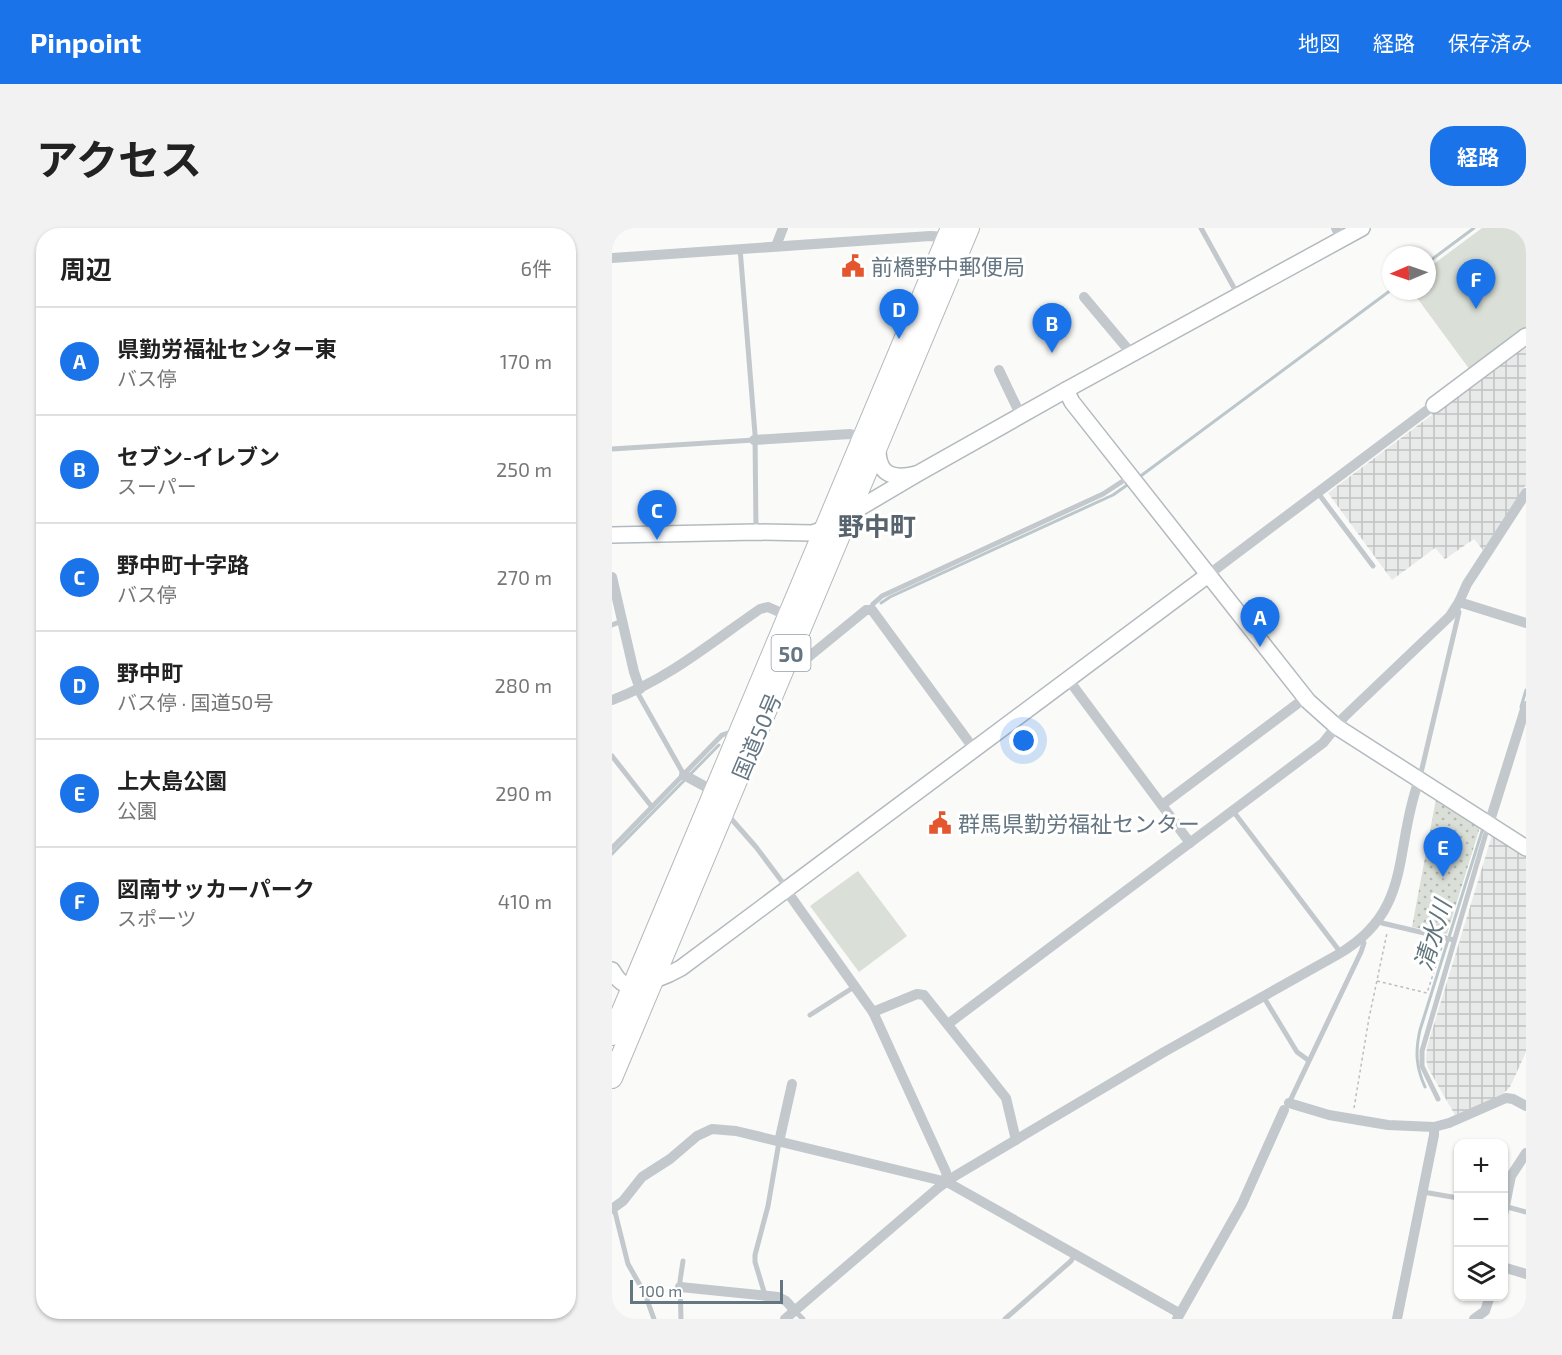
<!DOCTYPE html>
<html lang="ja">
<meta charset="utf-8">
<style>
:root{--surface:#fff;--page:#f2f2f2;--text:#222;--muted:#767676;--line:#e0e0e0;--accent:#1a73e8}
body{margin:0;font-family:"Exo 2","Noto Sans JP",sans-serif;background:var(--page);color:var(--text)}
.controls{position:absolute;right:18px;bottom:18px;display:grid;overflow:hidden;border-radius:12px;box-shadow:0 2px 4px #0004}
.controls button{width:54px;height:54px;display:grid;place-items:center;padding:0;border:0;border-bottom:2px solid var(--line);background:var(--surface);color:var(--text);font:30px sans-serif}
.compass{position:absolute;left:770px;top:18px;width:54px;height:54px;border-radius:50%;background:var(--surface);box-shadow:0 2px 4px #0004;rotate:268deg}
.scale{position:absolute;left:18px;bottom:15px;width:153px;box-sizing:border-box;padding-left:6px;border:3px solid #657683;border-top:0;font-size:16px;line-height:21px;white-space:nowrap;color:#657683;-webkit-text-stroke:4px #fff;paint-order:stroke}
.you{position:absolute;left:412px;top:513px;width:21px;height:21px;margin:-15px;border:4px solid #fff;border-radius:50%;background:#1a73e8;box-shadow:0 0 0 9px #1a73e833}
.badge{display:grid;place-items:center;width:39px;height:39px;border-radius:50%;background:var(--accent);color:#fff;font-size:20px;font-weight:700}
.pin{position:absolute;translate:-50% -50px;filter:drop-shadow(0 2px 3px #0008)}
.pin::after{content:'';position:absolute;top:32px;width:21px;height:18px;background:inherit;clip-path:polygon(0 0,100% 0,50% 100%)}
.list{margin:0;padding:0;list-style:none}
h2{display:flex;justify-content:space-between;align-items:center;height:78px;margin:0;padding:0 24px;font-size:26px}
h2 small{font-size:20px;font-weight:400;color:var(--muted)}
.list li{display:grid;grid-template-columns:39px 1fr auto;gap:18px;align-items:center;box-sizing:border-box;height:108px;padding:0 24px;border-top:2px solid var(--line)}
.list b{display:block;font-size:22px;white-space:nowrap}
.list p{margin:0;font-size:20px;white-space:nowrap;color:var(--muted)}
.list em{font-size:20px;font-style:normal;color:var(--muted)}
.icon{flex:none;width:33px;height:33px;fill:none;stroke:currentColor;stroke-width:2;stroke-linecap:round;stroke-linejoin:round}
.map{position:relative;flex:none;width:914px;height:1091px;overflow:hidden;border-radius:24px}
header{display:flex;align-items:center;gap:36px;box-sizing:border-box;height:84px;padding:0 30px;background:var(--accent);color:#fff}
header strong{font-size:28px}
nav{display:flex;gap:33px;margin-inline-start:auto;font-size:21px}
.intro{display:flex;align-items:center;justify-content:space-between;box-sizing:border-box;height:144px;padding:0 36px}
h1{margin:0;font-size:42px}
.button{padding:15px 27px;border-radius:24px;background:var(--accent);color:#fff;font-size:21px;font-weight:700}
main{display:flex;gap:36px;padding:0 36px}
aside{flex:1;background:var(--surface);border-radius:24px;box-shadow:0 2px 4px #0004}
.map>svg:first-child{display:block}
.industrial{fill:url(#industrial-grid)}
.green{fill:#dadfd7}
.park{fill:url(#park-dots)}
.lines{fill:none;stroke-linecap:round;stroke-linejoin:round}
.stream{stroke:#bbc7cb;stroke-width:3}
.secondary-casing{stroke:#b3babf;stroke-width:18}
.highway-casing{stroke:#b4b9bd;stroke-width:22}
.path{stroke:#bbbfc2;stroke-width:1.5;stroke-dasharray:3 3;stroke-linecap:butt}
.lane{stroke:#c3c8cc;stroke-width:5}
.street{stroke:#c3c8cc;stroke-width:10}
.secondary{stroke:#fff;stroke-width:15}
.highway{stroke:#fff;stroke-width:20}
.labels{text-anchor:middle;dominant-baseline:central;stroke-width:6;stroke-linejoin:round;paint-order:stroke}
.shield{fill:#fff;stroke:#939fa8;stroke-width:1.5}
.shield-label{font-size:21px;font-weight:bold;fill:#657683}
.poi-label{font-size:22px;fill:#657683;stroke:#fff;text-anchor:start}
.street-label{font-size:22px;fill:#657683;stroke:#fff}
.water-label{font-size:24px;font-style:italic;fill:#60757c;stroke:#fff}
.quarter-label{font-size:26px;font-weight:bold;fill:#57646e;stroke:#fff}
</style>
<header>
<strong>Pinpoint</strong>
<nav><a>地図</a><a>経路</a><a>保存済み</a></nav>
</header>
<div class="intro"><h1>アクセス</h1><a class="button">経路</a></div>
<main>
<aside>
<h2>周辺<small>6件</small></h2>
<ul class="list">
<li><span class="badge">A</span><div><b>県勤労福祉センター東</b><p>バス停</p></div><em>170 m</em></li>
<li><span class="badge">B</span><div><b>セブン-イレブン</b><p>スーパー</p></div><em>250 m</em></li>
<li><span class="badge">C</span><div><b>野中町十字路</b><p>バス停</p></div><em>270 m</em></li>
<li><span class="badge">D</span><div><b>野中町</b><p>バス停 · 国道50号</p></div><em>280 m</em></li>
<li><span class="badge">E</span><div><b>上大島公園</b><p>公園</p></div><em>290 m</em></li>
<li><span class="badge">F</span><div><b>図南サッカーパーク</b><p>スポーツ</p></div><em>410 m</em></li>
</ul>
</aside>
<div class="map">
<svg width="914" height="1091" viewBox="0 0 914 1091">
<defs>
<pattern id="industrial-grid" width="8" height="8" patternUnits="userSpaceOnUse" patternTransform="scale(1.5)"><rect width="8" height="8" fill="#e8e9e9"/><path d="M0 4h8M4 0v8" fill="none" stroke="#c0c1c2"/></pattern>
<pattern id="park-dots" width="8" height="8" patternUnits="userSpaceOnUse" patternTransform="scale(1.5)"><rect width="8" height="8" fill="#dadfd7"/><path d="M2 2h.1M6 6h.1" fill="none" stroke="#b4b9b4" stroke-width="1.8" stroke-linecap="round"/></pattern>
</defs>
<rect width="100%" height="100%" fill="#fafaf8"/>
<g class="industrial">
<polygon points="914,116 914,257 871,322 862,311 833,331 823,320 780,352 716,265"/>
<polygon points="881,604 914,624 914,824 898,859 888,869 843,887 816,840 814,831 815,819"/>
</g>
<g class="green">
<polygon points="870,0 914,0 914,100 858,142 800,63 815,63 815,41"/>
<polygon points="246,643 295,708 247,744 198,678"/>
</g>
<polygon class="park" points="824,571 868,599 835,706 800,699"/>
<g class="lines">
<g class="stream">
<polyline points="815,35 862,0"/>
<polyline points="526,250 779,62"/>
<polyline points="269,375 278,369 501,267 518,255"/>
<polyline points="909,479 914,462"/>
<polyline points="0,626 107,517"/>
<path d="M813 859C804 839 803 824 808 802L871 600"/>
</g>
<g class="secondary-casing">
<g id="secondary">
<polyline points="454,162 460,174 696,473 725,499 914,620"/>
<polyline points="822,177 914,108"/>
<path d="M266 218C265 246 279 252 304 246"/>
<polyline points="0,307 144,304 200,305 212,301 305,246 454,162 750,0"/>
<path d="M0 742C3 747 7 754 13 756 28 760 57 747 69 740L596 347"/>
</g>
</g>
<g class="highway-casing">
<g id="highway">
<polyline points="0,807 339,0"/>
<polyline points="0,850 357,0"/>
</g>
</g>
<g class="path">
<polyline points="765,753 815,765 831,716"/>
<polyline points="742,880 757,790 775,705"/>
</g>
<g class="lane">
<polyline points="589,0 626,67"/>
<polyline points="128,20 143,206 144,303"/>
<polyline points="0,221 142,212"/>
<polyline points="706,265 761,338"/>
<polyline points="259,381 261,376 270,368 491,266 517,249"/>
<polyline points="0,397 10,393"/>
<polyline points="24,462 72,547"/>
<polyline points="0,528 40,579"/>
<polyline points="808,549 847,384 844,380"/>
<polyline points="621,583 729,725"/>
<polyline points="115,586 144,619 171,655 173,661"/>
<polyline points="0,620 110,507 116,505 121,507"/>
<polyline points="766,692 770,695 842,712"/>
<polyline points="651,768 685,824 696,832"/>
<polyline points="198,787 242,759"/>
<polyline points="826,871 810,838 810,823 876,598"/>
<polyline points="677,875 749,724 752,715 749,711"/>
<polyline points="811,964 846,970"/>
<polyline points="892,978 914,984"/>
<polyline points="2,980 16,1036 33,1066 42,1091"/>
<polyline points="153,1067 143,1034 143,1027 156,978 167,914"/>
<polyline points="183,1083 191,1091"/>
<polyline points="69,1091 68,1053 71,1033"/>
<polyline points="393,1091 459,1033 463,1026"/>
</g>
<g class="street">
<polyline points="724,0 730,12"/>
<polyline points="164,18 171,0"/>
<polyline points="0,30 318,8 338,9"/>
<polyline points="472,69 514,119 517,128"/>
<polyline points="387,142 409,188"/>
<polyline points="142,212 238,206 251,210"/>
<polyline points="596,347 822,177"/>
<polyline points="0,349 22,444 28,461"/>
<polyline points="847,374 914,395"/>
<polyline points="178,426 186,431 194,431 254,382 260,382 362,521"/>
<polyline points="456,451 578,615"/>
<path d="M0 472C55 452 100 414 148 381L156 379 176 388"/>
<polyline points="72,547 96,560 103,567"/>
<polyline points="550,577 693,470"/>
<polyline points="877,596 914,478"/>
<polyline points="174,662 261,784 334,944 335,954"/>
<polyline points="261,784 305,766 312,767 394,870 404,912"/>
<polyline points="336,796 711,515 732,489 838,388 847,374 855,356 914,265"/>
<polyline points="677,875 717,887 776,897 822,899 837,895 894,870 901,871 914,878"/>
<polyline points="167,914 180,856"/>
<polyline points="0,981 11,973 30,949 58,931 85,908 100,901 124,903 335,954 567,1085"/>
<polyline points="891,987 899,948 914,925"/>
<polyline points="891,1039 914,1046"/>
<polyline points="68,1059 166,1069 174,1073 183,1083"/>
<path d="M173 1091 326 960 343 948 552 824 725 727C802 683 781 622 807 552"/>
<polyline points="565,1091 630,976 672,882"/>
<polyline points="785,1091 822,907 822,899"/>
<polyline points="862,1091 873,1083 878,1068"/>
</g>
<use href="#secondary" class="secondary"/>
<use href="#highway" class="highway"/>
</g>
<defs>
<g id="civic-bare" transform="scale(1.8)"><path d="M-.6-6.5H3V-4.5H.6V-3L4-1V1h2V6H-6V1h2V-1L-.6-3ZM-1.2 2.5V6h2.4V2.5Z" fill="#e4572e" stroke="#fff" stroke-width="2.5" paint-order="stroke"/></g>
</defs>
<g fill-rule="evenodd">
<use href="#civic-bare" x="241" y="38"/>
<use href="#civic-bare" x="328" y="595"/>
</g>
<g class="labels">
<rect class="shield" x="159.5" y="407" width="39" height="36" rx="4.5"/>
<g class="shield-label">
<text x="179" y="425">50</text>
</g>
<g class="poi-label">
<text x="259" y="38">前橋野中郵便局</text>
<text x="346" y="595">群馬県勤労福祉センター</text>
</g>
<g class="street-label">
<text transform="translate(144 508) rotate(-67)">国道50号</text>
</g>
<g class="water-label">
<text transform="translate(820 707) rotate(-73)">清水川</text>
</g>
<g class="quarter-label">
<text x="265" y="297">野中町</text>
</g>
</g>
</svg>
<div class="controls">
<button>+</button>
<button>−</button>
<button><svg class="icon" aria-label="layers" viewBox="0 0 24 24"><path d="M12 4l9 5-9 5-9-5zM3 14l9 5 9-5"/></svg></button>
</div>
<svg class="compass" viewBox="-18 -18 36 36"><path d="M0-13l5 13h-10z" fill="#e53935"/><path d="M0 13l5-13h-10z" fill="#767676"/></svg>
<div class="scale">100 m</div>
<div class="you"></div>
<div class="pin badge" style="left:648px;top:419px">A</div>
<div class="pin badge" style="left:440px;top:125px">B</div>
<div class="pin badge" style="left:45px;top:312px">C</div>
<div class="pin badge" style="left:287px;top:111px">D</div>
<div class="pin badge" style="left:831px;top:649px">E</div>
<div class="pin badge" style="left:864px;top:81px">F</div>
</div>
</main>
